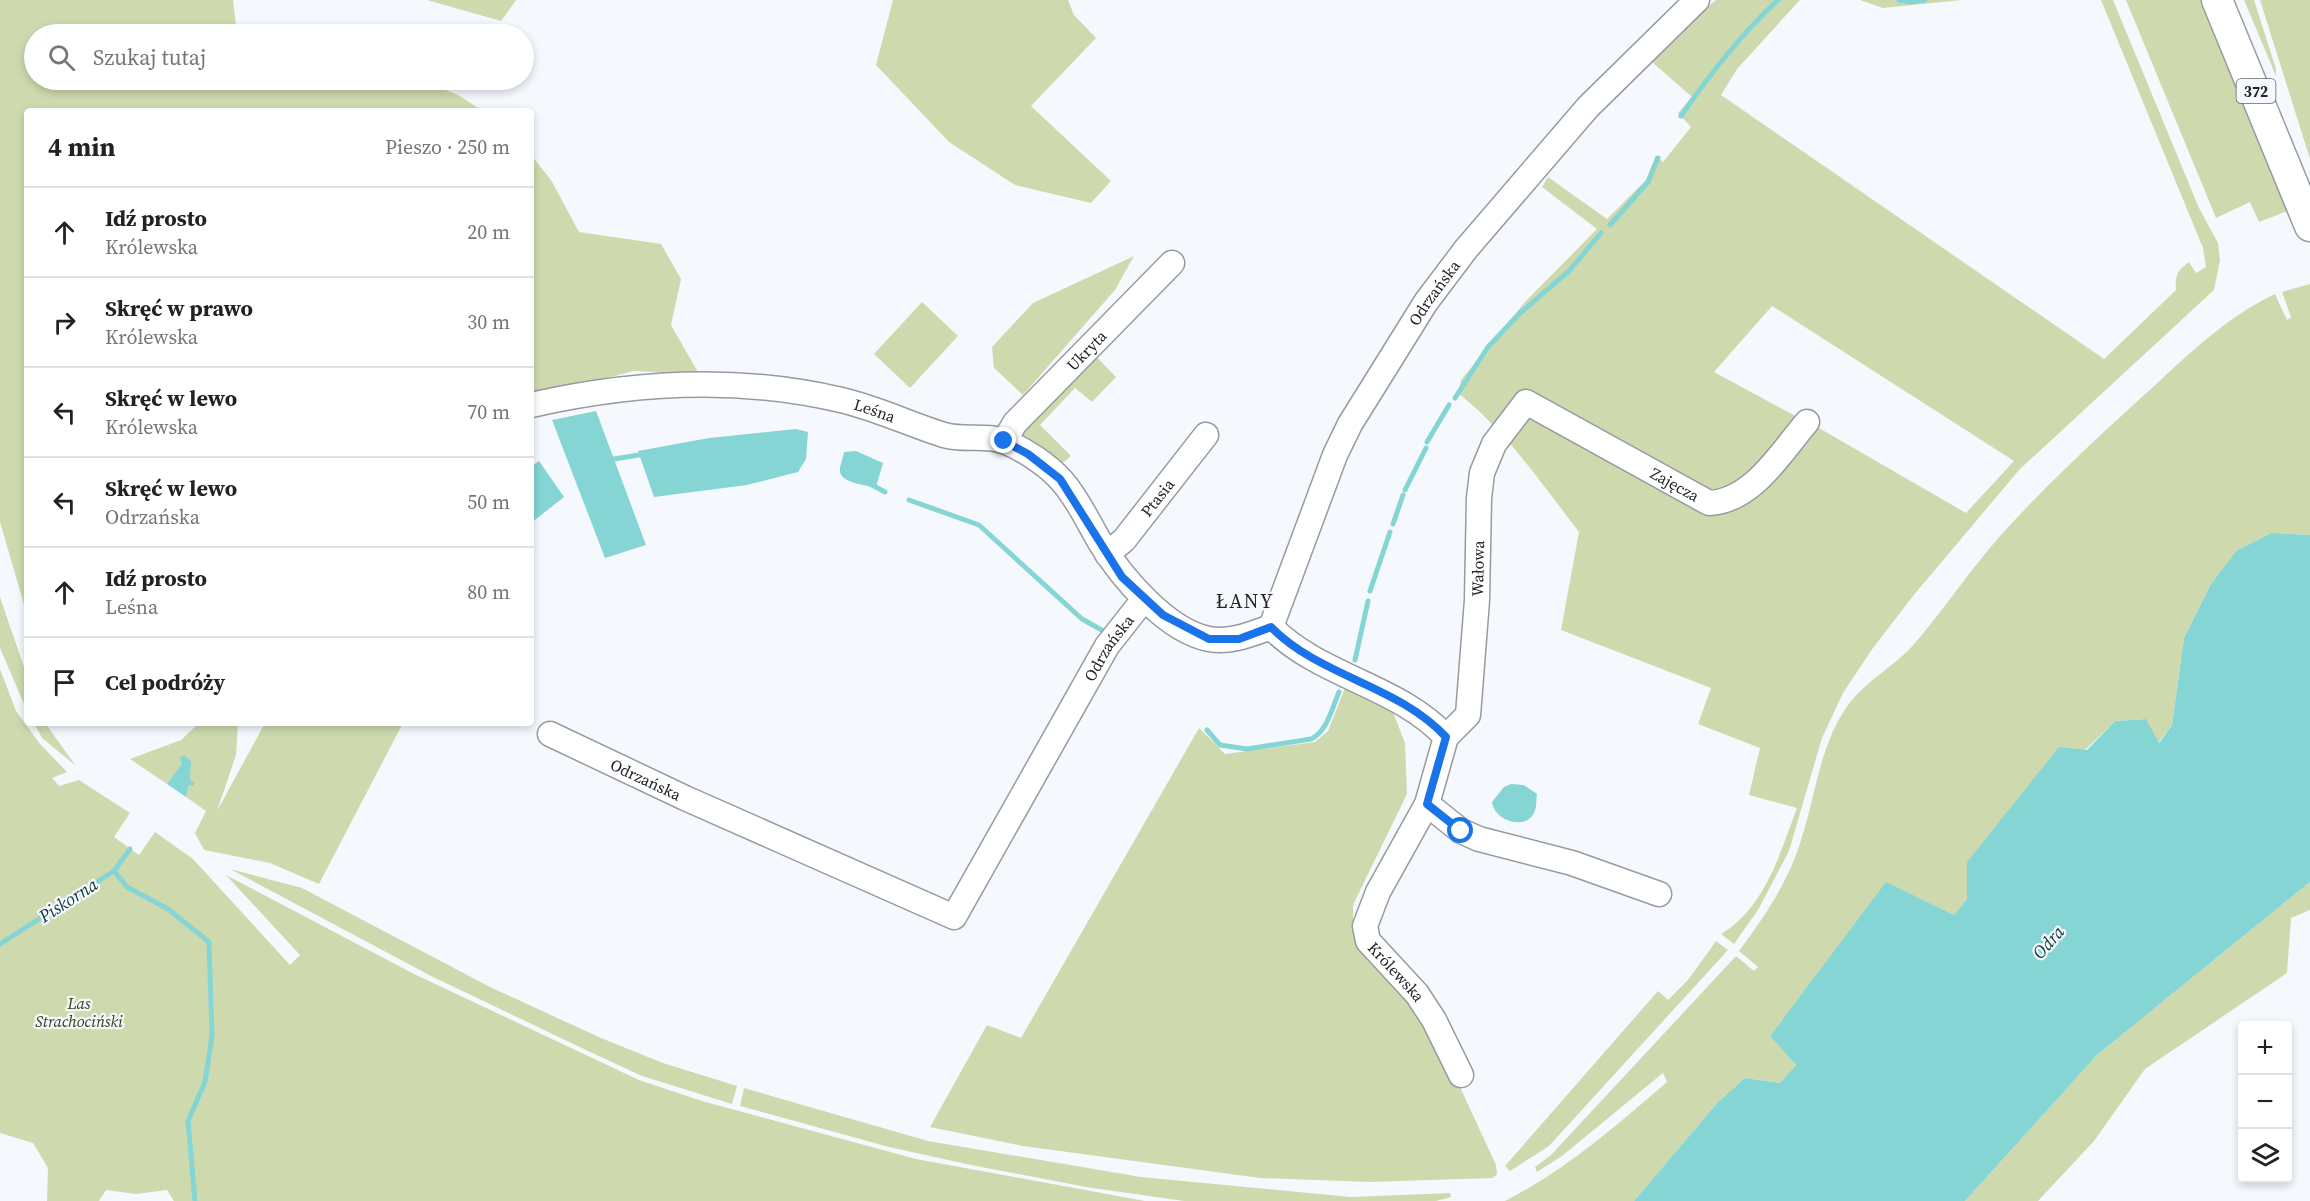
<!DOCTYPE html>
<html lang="pl">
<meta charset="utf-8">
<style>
:root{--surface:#fff;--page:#f6f6f6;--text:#222;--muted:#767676;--line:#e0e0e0}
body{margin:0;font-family:"Source Serif 4",serif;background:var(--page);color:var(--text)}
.controls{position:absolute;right:18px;bottom:18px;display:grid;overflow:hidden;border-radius:6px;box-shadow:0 3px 9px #0003}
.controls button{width:54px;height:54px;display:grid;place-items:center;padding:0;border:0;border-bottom:2px solid var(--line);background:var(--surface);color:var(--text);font:30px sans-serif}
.stop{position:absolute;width:18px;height:18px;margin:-14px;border:4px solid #1a73e8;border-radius:50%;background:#fff}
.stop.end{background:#1a73e8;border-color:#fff;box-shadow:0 2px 6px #0008}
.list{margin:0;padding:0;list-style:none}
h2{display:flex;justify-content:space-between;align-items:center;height:78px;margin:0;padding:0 24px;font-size:26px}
h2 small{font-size:20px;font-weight:400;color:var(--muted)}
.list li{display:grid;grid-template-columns:39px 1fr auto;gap:18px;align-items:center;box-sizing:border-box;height:90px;padding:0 24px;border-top:2px solid var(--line)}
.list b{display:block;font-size:22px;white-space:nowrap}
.list p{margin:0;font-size:20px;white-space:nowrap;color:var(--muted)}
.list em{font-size:20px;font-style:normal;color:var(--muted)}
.icon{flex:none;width:33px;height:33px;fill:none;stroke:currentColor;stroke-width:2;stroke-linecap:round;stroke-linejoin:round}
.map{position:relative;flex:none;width:2310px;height:1201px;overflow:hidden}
.search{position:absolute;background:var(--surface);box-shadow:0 3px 9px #0003;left:24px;top:24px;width:510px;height:66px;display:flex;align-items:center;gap:15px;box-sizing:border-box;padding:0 21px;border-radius:33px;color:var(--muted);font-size:22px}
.panel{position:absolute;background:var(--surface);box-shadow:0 3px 9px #0003;left:24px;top:108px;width:510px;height:618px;border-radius:6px}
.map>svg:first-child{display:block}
.green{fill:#cedaae;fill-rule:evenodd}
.water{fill:#85d5d5}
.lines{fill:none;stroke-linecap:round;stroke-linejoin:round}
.stream{stroke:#85d5d5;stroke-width:5}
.minor-casing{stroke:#969ba0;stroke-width:27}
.major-casing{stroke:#969ba0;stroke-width:33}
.minor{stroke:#fff;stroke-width:24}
.major{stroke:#fff;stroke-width:30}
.route{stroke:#1a73e8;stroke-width:8}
.labels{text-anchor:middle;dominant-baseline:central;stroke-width:4.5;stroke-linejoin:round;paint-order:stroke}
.shield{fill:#f5f9fe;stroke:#616467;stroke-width:1.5}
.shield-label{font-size:15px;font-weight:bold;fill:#222426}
.street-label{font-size:16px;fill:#222426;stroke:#f5f9fe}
.park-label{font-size:16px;font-style:italic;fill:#353e13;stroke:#f5f9fe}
.water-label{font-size:18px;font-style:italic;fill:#103838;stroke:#f5f9fe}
.quarter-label{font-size:20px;letter-spacing:1.5px;fill:#222426;stroke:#f5f9fe}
</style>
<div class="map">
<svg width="2310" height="1201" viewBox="0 0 2310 1201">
<rect width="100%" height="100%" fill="#f5f9fe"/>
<g class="green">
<polygon points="0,0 233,0 237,34 34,34 34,80 421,80 458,95 483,111 27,111 27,615 0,522"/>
<polygon points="427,0 516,0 501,21"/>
<polygon points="893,0 1068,0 1074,15 1096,38 1031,106 1111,181 1091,203 1015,185 949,142 876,65"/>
<path d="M1716 0H1800L1737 69 1721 95 2104 359 2176 290C2175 275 2177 271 2189 262L2196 273 2206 267 2203 248 2101 0H2113L2199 208 2218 243 2220 260 2214 290 2020 469 1913 596 1873 648 1843 693 1822 738 1789 851 1758 910 1734 944 1721 934C1765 908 1780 853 1797 808L1749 795 1760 748 1698 724 1711 688 1561 630 1579 532C1542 484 1506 431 1458 393L1461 380 1525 302 1597 229 1542 187 1548 177 1607 219 1646 180 1656 155 1663 162 1691 127 1678 113 1692 97 1651 61 1671 38ZM1772 306 2014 461 1966 513 1812 424 1718 509 1711 496 1742 481 1801 419 1714 372Z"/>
<polygon points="1860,0 1962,0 1883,8"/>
<polygon points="2126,0 2204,0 2290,210 2259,222 2250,202 2216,218"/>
<polygon points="2244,0 2254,0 2276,69 2276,76"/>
<polygon points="2260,0 2310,0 2310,159"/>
<polygon points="531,155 551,180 579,232 661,244 681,279 671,325 699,374 633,371 531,399"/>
<polygon points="1134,256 1115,290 1023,395 994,368 992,347 1033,303"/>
<path d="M2310 284V535L2271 533 2236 551 2211 584 2184 638 2172 725 2158 743 2145 719 2115 721C2067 770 2012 809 1967 862V899L1954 915 1886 883 1770 1036 1796 1065 1780 1083 1745 1078 1718 1102 1634 1201H1505C1566 1170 1616 1126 1667 1082L1663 1073 1562 1156 1537 1172 1535 1167 1551 1155 1736 956 1754 971 1758 967 1739 951C1764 917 1789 881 1801 840 1815 798 1819 750 1844 711 1862 682 1894 668 1915 643 1945 608 1970 570 2000 536 2048 483 2100 435 2153 387 2191 352 2228 316 2275 294L2287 320 2291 317 2282 292Z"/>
<polygon points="922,302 958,336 910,388 874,354"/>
<polygon points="1093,353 1116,377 1092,402 1075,388 1040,425 1071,456 1059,466 1024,441 1021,430"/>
<polygon points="0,597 27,676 27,711 0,648"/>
<polygon points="0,669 16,711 40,744 67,772 52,778 59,786 79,780 130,813 114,837 139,855 155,832 193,859 290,965 300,955 226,875 414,974 639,1080 702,1101 916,1159 1145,1201 174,1201 167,1190 136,1194 106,1190 99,1201 47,1201 48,1168 33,1143 0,1133"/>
<polygon points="1345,688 1391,707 1405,743 1407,794 1353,905 1353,927 1362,941 1392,976 1454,1074 1496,1165 1497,1174 1493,1178 1370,1182 1260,1178 1023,1146 930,1127 987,1025 1021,1038 1199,728 1225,754 1315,742 1328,731"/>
<polygon points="34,723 45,723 76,766 42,738"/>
<polygon points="199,723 238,723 236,755 217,811 265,723 403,723 319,884 270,863 204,850 195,833 206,811 186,797 190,781 182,763 167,784 130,759 181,740"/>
<polygon points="230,869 302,888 490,987 601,1038 663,1063 737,1086 732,1104 642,1076 588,1051 431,976"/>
<polygon points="2310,882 2310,910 2291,918 2287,973 2145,1069 2094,1141 2038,1201 1965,1201 2097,1055"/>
<polygon points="1716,941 1728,950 1549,1146 1510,1171 1505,1166 1658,991 1668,1000 1688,980"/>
<polygon points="744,1088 928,1141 1141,1177 1351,1197 1450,1193 1451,1197 1436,1201 1184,1201 1086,1187 971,1165 889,1147 740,1106"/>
</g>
<g class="water">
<polygon points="596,411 646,545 605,558 552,420"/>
<polygon points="796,429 808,432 806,459 798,472 747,485 654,497 638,451 709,438"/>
<path d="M856 451 883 463 876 487C867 486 842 483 840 472 839 467 843 458 844 452Z"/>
<polygon points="539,461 564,497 531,523 531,467"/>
<polygon points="2271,533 2310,535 2310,882 2097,1055 1965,1201 1634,1201 1718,1102 1745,1078 1780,1083 1796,1065 1770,1036 1886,882 1954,915 1967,899 1967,862 2059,747 2087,750 2115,721 2146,719 2159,743 2172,725 2184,638 2211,584 2236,551"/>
<polygon points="184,755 191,762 190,780 194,782 194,786 189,785 186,797 167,784 182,763 180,758"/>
<path d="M1511 784 1524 785 1537 794C1536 800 1537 807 1534 813 1526 830 1495 822 1492 802L1504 787Z"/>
</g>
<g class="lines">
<g class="stream">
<polyline points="1899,0 1911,2 1925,0"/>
<path d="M1681 116C1710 74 1740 35 1778 0"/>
<polyline points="1610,225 1648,182 1658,158"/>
<polyline points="1455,398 1488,347 1519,314 1569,271 1601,233"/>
<polyline points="1427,442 1449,405"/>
<polyline points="614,459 639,455"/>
<polyline points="870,484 885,492"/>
<polyline points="1405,490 1426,448"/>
<polyline points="909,500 979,525 1082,619 1107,633"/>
<polyline points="1393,524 1403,495"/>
<polyline points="1370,591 1390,532"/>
<polyline points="1355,660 1368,601"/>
<path d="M1207 730 1220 745 1247 749 1311 739C1327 732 1332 708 1339 692"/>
<polyline points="114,871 127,887 168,909 209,942 212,1036 205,1082 188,1121 195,1201"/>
<polyline points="0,944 114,871 130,849"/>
</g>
<g class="minor-casing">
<g id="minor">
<path id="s1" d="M531 405C632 382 739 376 841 400 876 408 909 424 944 435 963 441 988 434 1006 442 1025 450 1048 465 1062 481 1078 499 1088 522 1100 542 1121 577 1167 631 1209 639 1231 643 1251 634 1271 627L1335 455 1350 424 1426 302 1466 249 1588 107 1697 0"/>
<path id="s2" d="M1004 441 1015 423 1172 263"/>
<path id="s3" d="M1107 554 1124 540 1206 435"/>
<path id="s4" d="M1271 627C1320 677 1398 685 1446 737L1427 804 1378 892 1365 926 1368 941 1417 994 1434 1020 1461 1075"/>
<path id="s5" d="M550 734 685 798 954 917 1107 646 1144 599"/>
<path id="s6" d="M1446 737 1468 715 1477 600 1479 498 1482 473 1494 444 1526 402 1709 503C1753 501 1781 452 1807 422"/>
<polyline points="1427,804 1461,831 1479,839 1572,863 1659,894"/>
</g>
</g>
<g class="major-casing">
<polyline id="major" points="2217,0 2310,226"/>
</g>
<use href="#minor" class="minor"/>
<use href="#major" class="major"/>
</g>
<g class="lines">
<path class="route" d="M1004 441 1028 454 1060 479 1122 577 1163 615 1209 639H1239L1271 627C1320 677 1398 685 1446 737L1427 804 1461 831"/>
</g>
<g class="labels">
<rect class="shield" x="2236.5" y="79" width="39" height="24" rx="4.5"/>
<g class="shield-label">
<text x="2256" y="91">372</text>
</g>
<g class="street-label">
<text stroke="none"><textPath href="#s1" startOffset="1212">Odrzańska</textPath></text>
<text stroke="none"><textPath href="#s2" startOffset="123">Ukryta</textPath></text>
<text stroke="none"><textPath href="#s1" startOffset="348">Leśna</textPath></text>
<text stroke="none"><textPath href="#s6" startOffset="528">Zajęcza</textPath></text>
<text stroke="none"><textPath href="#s3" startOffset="76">Ptasia</textPath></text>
<text stroke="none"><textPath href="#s6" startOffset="178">Wałowa</textPath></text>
<text stroke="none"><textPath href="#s5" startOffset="754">Odrzańska</textPath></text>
<text stroke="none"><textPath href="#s5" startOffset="106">Odrzańska</textPath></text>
<text stroke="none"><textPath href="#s4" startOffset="472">Królewska</textPath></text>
</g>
<g class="park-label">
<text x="79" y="1003">Las<tspan x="79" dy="18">Strachociński</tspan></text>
</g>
<g class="water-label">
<text transform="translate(68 900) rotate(-33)">Piskorna</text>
<text transform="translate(2048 942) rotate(-48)">Odra</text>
</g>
<g class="quarter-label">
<text x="1245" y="601">ŁANY</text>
</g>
</g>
</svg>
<div class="controls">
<button>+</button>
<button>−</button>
<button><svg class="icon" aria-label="layers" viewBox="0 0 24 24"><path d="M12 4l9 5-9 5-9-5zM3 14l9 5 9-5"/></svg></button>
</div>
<div class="stop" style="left:1461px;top:831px"></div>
<div class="stop end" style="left:1004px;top:441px"></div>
<div class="search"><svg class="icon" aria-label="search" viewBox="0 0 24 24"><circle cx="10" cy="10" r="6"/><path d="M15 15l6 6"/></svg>Szukaj tutaj</div>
<section class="panel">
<h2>4 min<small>Pieszo · 250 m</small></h2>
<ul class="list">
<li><svg class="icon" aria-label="ahead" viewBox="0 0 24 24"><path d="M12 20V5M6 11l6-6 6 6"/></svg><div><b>Idź prosto</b><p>Królewska</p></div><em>20 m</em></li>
<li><svg class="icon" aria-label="right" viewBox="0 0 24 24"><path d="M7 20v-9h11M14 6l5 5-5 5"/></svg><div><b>Skręć w prawo</b><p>Królewska</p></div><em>30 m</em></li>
<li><svg class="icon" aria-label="left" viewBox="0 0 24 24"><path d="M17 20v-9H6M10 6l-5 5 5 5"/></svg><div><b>Skręć w lewo</b><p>Królewska</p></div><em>70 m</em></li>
<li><svg class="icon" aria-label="left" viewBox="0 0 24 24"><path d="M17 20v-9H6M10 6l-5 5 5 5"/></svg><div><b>Skręć w lewo</b><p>Odrzańska</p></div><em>50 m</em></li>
<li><svg class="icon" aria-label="ahead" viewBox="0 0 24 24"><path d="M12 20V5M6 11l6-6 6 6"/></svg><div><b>Idź prosto</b><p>Leśna</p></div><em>80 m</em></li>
<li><svg class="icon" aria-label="arrive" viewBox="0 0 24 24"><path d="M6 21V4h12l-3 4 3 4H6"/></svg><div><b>Cel podróży</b></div></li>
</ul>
</section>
</div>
